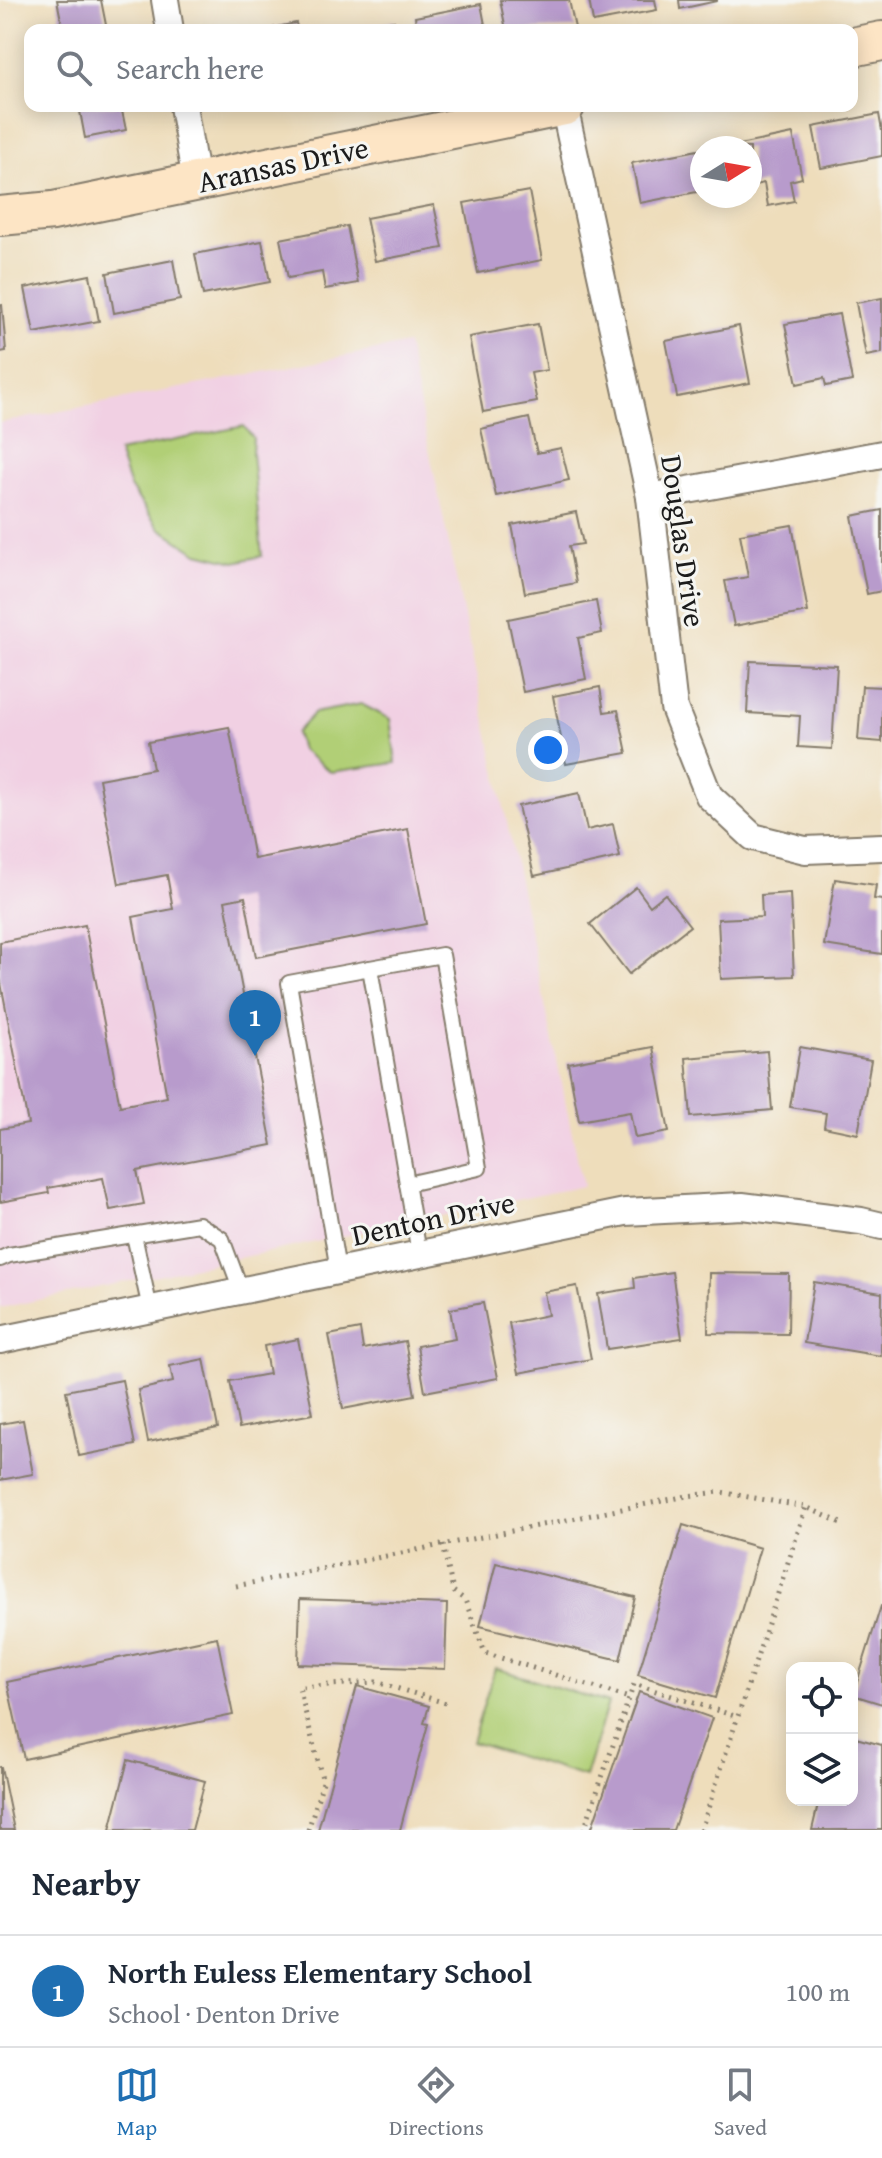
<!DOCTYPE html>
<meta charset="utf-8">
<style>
:root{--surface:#fff;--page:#f2f2f3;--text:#1f2937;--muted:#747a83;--line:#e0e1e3;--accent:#1f6fb2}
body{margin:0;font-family:"Gentium Book Plus",serif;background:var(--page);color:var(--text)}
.controls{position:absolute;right:24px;bottom:24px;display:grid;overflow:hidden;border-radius:16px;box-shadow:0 4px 20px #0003}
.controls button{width:72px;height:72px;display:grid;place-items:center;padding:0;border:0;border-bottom:2px solid var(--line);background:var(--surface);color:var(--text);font:40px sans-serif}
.compass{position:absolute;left:690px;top:136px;width:72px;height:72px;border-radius:50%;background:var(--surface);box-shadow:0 4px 20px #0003;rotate:79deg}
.you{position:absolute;left:548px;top:750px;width:28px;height:28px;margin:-20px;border:6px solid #fff;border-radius:50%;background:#1a73e8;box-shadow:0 0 0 12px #1a73e833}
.badge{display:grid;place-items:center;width:52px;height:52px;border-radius:50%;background:var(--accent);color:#fff;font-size:26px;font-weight:700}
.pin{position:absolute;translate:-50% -66px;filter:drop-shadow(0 2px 4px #0008)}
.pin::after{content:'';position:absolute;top:42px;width:28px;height:24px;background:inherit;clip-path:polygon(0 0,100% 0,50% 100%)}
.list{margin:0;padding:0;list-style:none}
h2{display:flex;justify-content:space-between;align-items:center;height:104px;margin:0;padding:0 32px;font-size:34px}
h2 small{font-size:26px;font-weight:400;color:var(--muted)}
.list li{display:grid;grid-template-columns:52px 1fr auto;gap:24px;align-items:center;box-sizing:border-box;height:112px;padding:0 32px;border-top:2px solid var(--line)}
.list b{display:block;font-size:30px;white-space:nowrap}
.list p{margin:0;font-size:26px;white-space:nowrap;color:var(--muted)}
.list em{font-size:26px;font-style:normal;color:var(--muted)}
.icon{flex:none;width:44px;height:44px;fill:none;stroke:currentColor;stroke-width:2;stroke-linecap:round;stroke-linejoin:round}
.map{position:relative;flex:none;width:882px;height:1830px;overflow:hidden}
.search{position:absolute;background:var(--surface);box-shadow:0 4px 20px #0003;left:24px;right:24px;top:24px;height:88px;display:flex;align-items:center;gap:20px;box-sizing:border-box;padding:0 28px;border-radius:16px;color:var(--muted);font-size:30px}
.sheet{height:216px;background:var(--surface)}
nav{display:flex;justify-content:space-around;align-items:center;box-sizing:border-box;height:112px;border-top:2px solid var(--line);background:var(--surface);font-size:22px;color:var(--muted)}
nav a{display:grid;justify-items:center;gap:4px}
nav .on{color:var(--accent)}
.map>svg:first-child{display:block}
.built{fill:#f1d0e3}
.green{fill:#b1cf76;stroke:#667649;stroke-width:2}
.building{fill:#b89bcc}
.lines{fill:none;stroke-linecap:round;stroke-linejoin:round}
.lane-casing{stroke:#857c6c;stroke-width:18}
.street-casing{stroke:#857c6c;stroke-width:30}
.secondary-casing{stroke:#857c6c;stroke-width:42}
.path{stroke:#857c6c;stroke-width:5;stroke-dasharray:2 6;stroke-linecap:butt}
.lane{stroke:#fff;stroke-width:14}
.street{stroke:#fff;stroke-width:26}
.secondary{stroke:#fde5c5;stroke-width:38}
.labels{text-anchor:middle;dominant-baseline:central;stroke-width:6;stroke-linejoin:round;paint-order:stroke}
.street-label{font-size:30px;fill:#1c1c1c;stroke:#f6f6f2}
</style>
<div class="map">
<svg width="882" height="1830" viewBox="0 0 882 1830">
<rect width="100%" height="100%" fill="#f6f6f2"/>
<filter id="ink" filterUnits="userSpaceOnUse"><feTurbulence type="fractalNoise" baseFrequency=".0125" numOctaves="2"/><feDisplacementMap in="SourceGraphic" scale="16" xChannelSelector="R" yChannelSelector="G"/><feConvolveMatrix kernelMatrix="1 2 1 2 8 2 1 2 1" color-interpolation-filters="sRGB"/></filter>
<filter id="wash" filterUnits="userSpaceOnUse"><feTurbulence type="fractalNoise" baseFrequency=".006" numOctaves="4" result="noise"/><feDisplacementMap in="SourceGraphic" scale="32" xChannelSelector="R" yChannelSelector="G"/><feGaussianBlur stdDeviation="1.8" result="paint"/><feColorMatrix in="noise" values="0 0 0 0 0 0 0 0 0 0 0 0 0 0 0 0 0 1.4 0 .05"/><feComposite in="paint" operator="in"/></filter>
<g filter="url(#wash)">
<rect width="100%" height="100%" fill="#edb"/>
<polygon class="built" points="407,344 583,1186 0,1308 0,423"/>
<g class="green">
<polygon points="244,426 253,438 252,453 262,556 235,562 198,553 158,527 130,487 118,452"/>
<polygon points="361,704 390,719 396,763 331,772 301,750 296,733 314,713"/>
<polygon points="495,1668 608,1703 585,1777 472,1742"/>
</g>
<g id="blocks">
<g class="building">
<polygon points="57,0 101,0 107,30 63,30"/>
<polygon points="500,0 569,0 575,28 506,30"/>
<polygon points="589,0 655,0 657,10 593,22"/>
<polygon points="679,0 717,0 717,1 680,9"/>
<polygon points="481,4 486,30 417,30 415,17"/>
<polygon points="394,21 396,30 354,30 354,29"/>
<polygon points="296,23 298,30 268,30 267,29"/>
<polygon points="79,106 121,106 126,130 85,138"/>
<polygon points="879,114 882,131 882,156 821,168 813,127"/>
<polygon points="793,134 802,178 790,181 794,201 768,206 764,183 750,186 750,148 729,147"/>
<polygon points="698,150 702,173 702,191 640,203 632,163"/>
<polygon points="529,191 542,260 478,273 464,203"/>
<polygon points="434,205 443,248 375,261 366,218"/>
<polygon points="347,226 358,283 325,289 322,272 288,278 280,239"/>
<polygon points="262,241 270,282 203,295 195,254"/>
<polygon points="173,260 180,300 114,313 107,273"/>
<polygon points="90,275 99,321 34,333 25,288"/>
<polygon points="882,298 882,353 866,356 856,303"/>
<polygon points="0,305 2,305 6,351 0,352"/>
<polygon points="839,314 852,381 826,386 824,378 797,384 785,324"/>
<polygon points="538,324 547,370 531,373 537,402 483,412 469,337"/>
<polygon points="739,326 750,383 677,397 666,341"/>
<polygon points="529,418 537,453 561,448 569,480 496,496 481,429"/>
<polygon points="882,510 882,591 867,594 852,516"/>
<polygon points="576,512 583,544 569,546 576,583 525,593 512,525"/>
<polygon points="792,525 808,612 734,626 725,581 748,577 740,534"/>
<polygon points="596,601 602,633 578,638 586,679 523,692 508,619"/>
<polygon points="750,661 837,665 832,749 798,747 800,716 747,713"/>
<polygon points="862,686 882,687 882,742 858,740"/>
<polygon points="600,687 604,712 618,710 627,753 566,764 553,696"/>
<polygon points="229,727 254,859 408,829 426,924 256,957 245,897 225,901 272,1145 137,1171 144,1204 110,1210 103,1178 48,1188 49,1193 0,1202 0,1129 28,1124 0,978 0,942 85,925 120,1106 167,1097 133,917 173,909 167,875 119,884 99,779 153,769 148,742"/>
<polygon points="579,793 587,830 613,824 620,857 534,876 518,806"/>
<polygon points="835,879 876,885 874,899 882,900 882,954 824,945"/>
<polygon points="636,887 650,906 665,894 690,926 629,974 590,924"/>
<polygon points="790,893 794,976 721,979 718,919 762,917 761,895"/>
<polygon points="653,1047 669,1132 635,1138 630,1112 579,1121 568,1063"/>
<polygon points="800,1047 871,1060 858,1134 824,1127 826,1113 790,1107"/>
<polygon points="767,1051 772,1110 691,1117 686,1058"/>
<polygon points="672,1272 682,1338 607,1349 598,1294 635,1288 634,1278"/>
<polygon points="709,1273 789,1274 788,1334 708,1333"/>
<polygon points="814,1282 882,1293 881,1356 804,1343"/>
<polygon points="577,1286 591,1359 519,1373 509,1323 548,1315 544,1292"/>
<polygon points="483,1303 498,1378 425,1392 417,1346 455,1339 450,1309"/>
<polygon points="360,1329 363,1349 405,1341 415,1395 343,1409 329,1335"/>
<polygon points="298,1339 313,1414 239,1428 230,1381 269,1374 264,1346"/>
<polygon points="204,1359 218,1428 148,1442 138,1390 173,1382 170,1366"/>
<polygon points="122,1380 135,1445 79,1456 66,1391"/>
<polygon points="23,1420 33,1474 0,1480 0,1424"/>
<polygon points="683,1525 760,1548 715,1698 638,1675"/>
<polygon points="496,1563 635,1597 620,1660 480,1626"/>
<polygon points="300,1599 447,1604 445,1669 298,1664"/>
<polygon points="881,1606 882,1606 882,1704 853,1695"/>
<polygon points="217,1637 233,1715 24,1759 7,1682"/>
<polygon points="357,1686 429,1706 424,1723 428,1724 400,1830 318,1830"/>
<polygon points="639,1692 712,1718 673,1830 591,1830"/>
<polygon points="852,1737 882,1745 882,1830 812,1830 819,1800 852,1800"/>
<polygon points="128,1760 205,1781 192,1830 110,1830"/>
<polygon points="0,1767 1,1767 14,1830 0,1830"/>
</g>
</g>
</g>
<g filter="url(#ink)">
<use href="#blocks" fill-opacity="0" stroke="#857c6c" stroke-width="2"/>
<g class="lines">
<g class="lane-casing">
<g id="lane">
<polyline points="370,968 442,955 479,1168 407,1184"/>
<polyline points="134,1235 150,1309"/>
<polyline points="0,1259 9,1255 199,1224 222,1239 241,1290"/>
<polyline points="338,1270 289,983 370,968 419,1253"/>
</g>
</g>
<g class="street-casing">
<g id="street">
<polyline points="165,0 170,30"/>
<polyline points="183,106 196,181"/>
<polyline points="564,106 650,497 674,708 709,796 753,837 805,850 882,847"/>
<polyline points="650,497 882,454"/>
<polyline points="0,1340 625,1212 742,1206 861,1221 882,1226"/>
</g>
</g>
<g class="secondary-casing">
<g id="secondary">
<polyline points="852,47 882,41"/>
<polyline points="0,216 53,211 565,106"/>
</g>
</g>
<g class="path">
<polyline points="443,1545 453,1591 465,1600 485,1653 629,1698"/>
<polyline points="236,1586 687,1496 720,1492 806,1507 841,1523"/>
<polyline points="308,1830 323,1782 299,1687 376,1682 449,1704"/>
<polyline points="584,1830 634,1684 738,1717"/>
<polyline points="701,1830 806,1507"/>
</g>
<use href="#lane" class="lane"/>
<use href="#street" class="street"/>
<use href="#secondary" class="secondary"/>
</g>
</g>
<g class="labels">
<g class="street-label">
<text transform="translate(283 164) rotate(-12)">Aransas Drive</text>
<text transform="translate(684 541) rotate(82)">Douglas Drive</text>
<text transform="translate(433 1218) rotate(-12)">Denton Drive</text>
</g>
</g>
</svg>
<div class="controls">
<button><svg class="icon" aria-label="locate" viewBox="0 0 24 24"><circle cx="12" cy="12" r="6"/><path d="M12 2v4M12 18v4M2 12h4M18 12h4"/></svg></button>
<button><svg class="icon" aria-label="layers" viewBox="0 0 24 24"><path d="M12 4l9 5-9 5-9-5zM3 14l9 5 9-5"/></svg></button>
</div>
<svg class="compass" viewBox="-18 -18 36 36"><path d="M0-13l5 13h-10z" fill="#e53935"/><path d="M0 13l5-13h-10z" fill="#747a83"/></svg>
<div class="you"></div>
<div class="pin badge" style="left:255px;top:1056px">1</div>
<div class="search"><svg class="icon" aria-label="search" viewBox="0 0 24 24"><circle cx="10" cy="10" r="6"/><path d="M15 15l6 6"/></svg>Search here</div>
</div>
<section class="sheet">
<h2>Nearby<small></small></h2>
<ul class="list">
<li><span class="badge">1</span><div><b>North Euless Elementary School</b><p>School · Denton Drive</p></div><em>100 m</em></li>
</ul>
</section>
<nav>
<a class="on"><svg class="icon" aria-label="map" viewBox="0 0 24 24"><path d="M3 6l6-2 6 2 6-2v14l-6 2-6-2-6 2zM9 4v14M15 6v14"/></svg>Map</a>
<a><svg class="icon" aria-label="directions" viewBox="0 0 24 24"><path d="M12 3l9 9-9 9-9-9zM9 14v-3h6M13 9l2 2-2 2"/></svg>Directions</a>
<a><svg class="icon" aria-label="saved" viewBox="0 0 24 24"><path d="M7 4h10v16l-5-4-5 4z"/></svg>Saved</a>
</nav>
